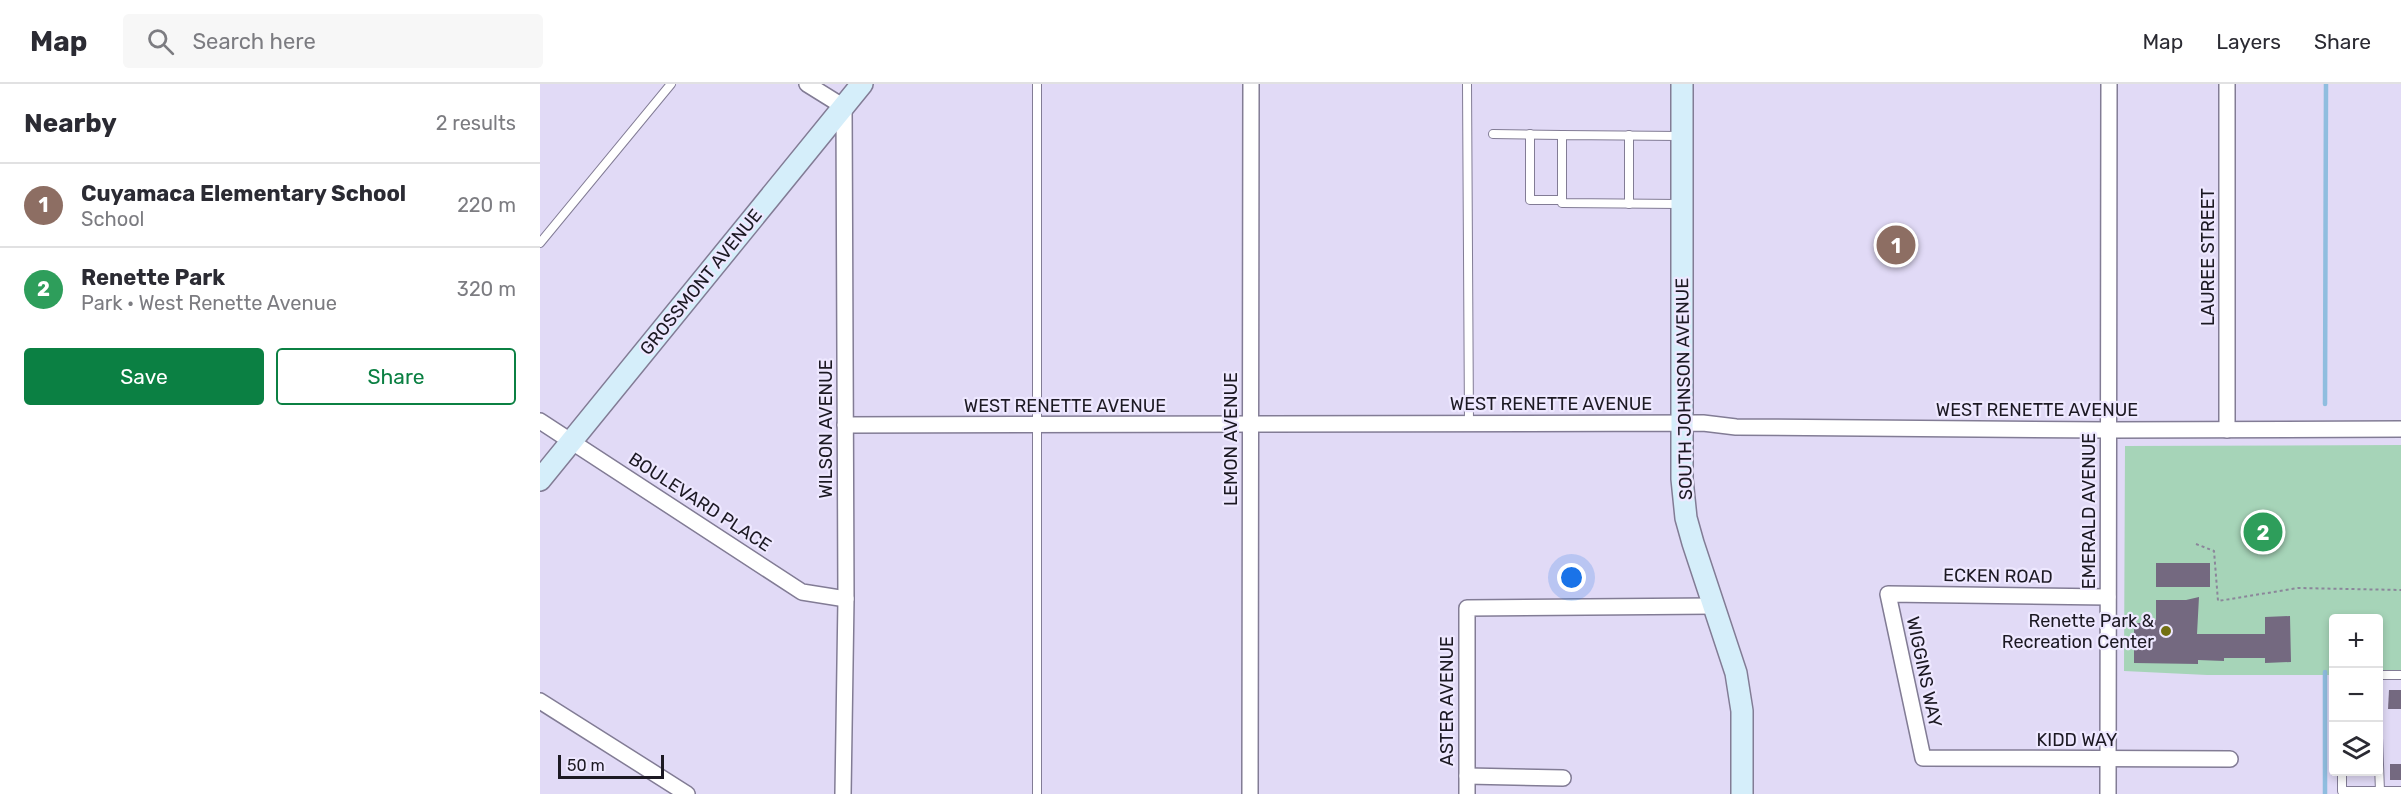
<!DOCTYPE html>
<meta charset="utf-8">
<style>
:root{--surface:#fff;--page:#f7f7f7;--text:#2b2b33;--muted:#7c7c81;--line:#e1e1e2;--accent:#0b8043}
body{margin:0;font-family:Rubik,sans-serif;background:var(--page);color:var(--text)}
.controls{position:absolute;right:18px;bottom:18px;display:grid;overflow:hidden;border-radius:6px;box-shadow:0 3px 9px #0003}
.controls button{width:54px;height:54px;display:grid;place-items:center;padding:0;border:0;border-bottom:2px solid var(--line);background:var(--surface);color:var(--text);font:30px sans-serif}
.scale{position:absolute;left:18px;bottom:15px;width:106px;box-sizing:border-box;padding-left:6px;border:3px solid #1c1923;border-top:0;font-size:16px;line-height:21px;white-space:nowrap;color:#1c1923;-webkit-text-stroke:4px #eee8ff;paint-order:stroke}
.you{position:absolute;left:1032px;top:494px;width:21px;height:21px;margin:-15px;border:4px solid #fff;border-radius:50%;background:#1a73e8;box-shadow:0 0 0 9px #1a73e833}
.badge{display:grid;place-items:center;width:39px;height:39px;border-radius:50%;background:var(--accent);color:#fff;font-size:20px;font-weight:700}
.pin{position:absolute;translate:-50% -50%;border:3px solid #fff;box-shadow:0 2px 6px #0006}
.list{margin:0;padding:0;list-style:none}
h2{display:flex;justify-content:space-between;align-items:center;height:78px;margin:0;padding:0 24px;font-size:26px}
h2 small{font-size:20px;font-weight:400;color:var(--muted)}
.list li{display:grid;grid-template-columns:39px 1fr auto;gap:18px;align-items:center;box-sizing:border-box;height:84px;padding:0 24px;border-top:2px solid var(--line)}
.list b{display:block;font-size:22px;white-space:nowrap}
.list p{margin:0;font-size:20px;white-space:nowrap;color:var(--muted)}
.list em{font-size:20px;font-style:normal;color:var(--muted)}
.actions{display:flex;gap:12px;padding:18px 24px}
.actions a{flex:1;padding:14px 0;border:2px solid var(--accent);border-radius:6px;text-align:center;font-size:21px;color:var(--accent)}
.actions .main{background:var(--accent);color:#fff}
.icon{flex:none;width:33px;height:33px;fill:none;stroke:currentColor;stroke-width:2;stroke-linecap:round;stroke-linejoin:round}
.map{position:relative;flex:none;width:1861px;height:710px;overflow:hidden}
header{display:flex;align-items:center;gap:36px;box-sizing:border-box;height:84px;padding:0 30px;background:var(--surface);border-bottom:2px solid var(--line)}
header strong{font-size:28px}
nav{display:flex;gap:33px;margin-inline-start:auto;font-size:21px}
.search{width:420px;height:54px;background:var(--page);display:flex;align-items:center;gap:15px;box-sizing:border-box;padding:0 21px;border-radius:6px;color:var(--muted);font-size:22px}
main{display:flex}
aside{flex:1;background:var(--surface)}
.map>svg:first-child{display:block}
.green{fill:#a6d4b8}
.lines{fill:none;stroke-linecap:round;stroke-linejoin:round}
.stream{stroke:#8fbddf;stroke-width:4.5}
.building{fill:#746980}
.lane-casing{stroke:#827c95;stroke-width:10}
.street-casing{stroke:#827c95;stroke-width:18}
.secondary-casing{stroke:#827c95;stroke-width:24}
.path{stroke:#8b869a;stroke-width:2;stroke-dasharray:3 3;stroke-linecap:butt}
.lane{stroke:#fff;stroke-width:8}
.street{stroke:#fff;stroke-width:15}
.secondary{stroke:#d5eefa;stroke-width:21}
.poi-dot{fill:#737013;stroke:#eee8ff;stroke-width:2}
.labels{text-anchor:middle;dominant-baseline:central;stroke-width:4.5;stroke-linejoin:round;paint-order:stroke}
.street-label{font-size:18px;fill:#1c1923;stroke:#eee8ff}
.poi-label{font-size:18px;fill:#1c1923;stroke:#eee8ff;text-anchor:end}
</style>
<header>
<strong>Map</strong>
<div class="search"><svg class="icon" aria-label="search" viewBox="0 0 24 24"><circle cx="10" cy="10" r="6"/><path d="M15 15l6 6"/></svg>Search here</div>
<nav><a>Map</a><a>Layers</a><a>Share</a></nav>
</header>
<main>
<aside>
<h2>Nearby<small>2 results</small></h2>
<ul class="list">
<li><span class="badge" style="background:#8d6e63">1</span><div><b>Cuyamaca Elementary School</b><p>School</p></div><em>220 m</em></li>
<li><span class="badge" style="background:#2e9e5b">2</span><div><b>Renette Park</b><p>Park · West Renette Avenue</p></div><em>320 m</em></li>
</ul>
<div class="actions"><a class="main">Save</a><a>Share</a></div>
</aside>
<div class="map">
<svg width="1861" height="710" viewBox="0 0 1861 710">
<rect width="100%" height="100%" fill="#e1daf6"/>
<polygon class="green" points="1861,361 1861,591 1839,591 1838,534 1794,534 1793,591 1667,591 1584,587 1585,362"/>
<g class="lines">
<g class="stream">
<polyline points="1785,320 1786,0"/>
<polyline points="1785,588 1785,710"/>
</g>
</g>
<g class="building">
<rect x="1616" y="479" width="54" height="24"/>
<polygon points="1659,513 1657,550 1725,550 1725,533 1750,532 1751,578 1725,579 1725,574 1684,574 1684,577 1658,576 1658,580 1594,579 1594,544 1596,539 1601,539 1602,536 1616,536 1616,516 1646,516"/>
<polygon points="1849,606 1861,606 1861,625 1848,625"/>
<rect x="1850" y="680" width="11" height="16"/>
</g>
<g class="lines">
<g class="lane-casing">
<g id="lane">
<polyline points="497,0 497,710"/>
<polyline points="927,0 929,340"/>
<polyline points="953,50 1022,51"/>
<polyline points="990,50 990,116 1022,116"/>
<polyline points="1089,51 1089,120"/>
<polyline points="1139,120 1022,119 1022,51 1140,52"/>
<polyline points="0,159 131,0"/>
<polyline points="1838,591 1861,591"/>
<polyline points="1838,654 1840,707"/>
<polyline points="1802,688 1802,707 1861,707"/>
</g>
</g>
<g class="street-casing">
<g id="street">
<polyline points="267,0 304,23 306,515 303,710"/>
<polyline points="1687,0 1687,346"/>
<polyline points="0,337 262,508 306,515"/>
<polyline points="305,341 1163,339 1196,343 1568,346 1861,345"/>
<polyline points="1568,513 1348,510 1383,674 1690,675"/>
<polyline points="0,617 147,710"/>
<polyline points="927,692 1023,694"/>
<polyline points="710,710 711,0"/>
<polyline points="927,710 927,524 1174,522"/>
<polyline points="1568,710 1569,0"/>
</g>
</g>
<g class="secondary-casing">
<g id="secondary">
<polyline points="1142,0 1142,395 1146,434 1153,459 1196,589 1202,627 1202,710"/>
<polyline points="0,396 322,0"/>
</g>
</g>
<polyline class="path" points="1656,460 1674,467 1678,517 1758,504 1861,506"/>
<use href="#lane" class="lane"/>
<use href="#street" class="street"/>
<use href="#secondary" class="secondary"/>
</g>
<circle class="poi-dot" cx="1626" cy="547" r="6"/>
<g class="labels">
<g class="street-label">
<text transform="translate(1668 173) rotate(-90)">LAUREE STREET</text>
<text transform="translate(161 198) rotate(-51)">GROSSMONT AVENUE</text>
<text transform="translate(1144 305) rotate(-91)">SOUTH JOHNSON AVENUE</text>
<text x="1011" y="320">WEST RENETTE AVENUE</text>
<text x="525" y="322">WEST RENETTE AVENUE</text>
<text x="1497" y="326">WEST RENETTE AVENUE</text>
<text transform="translate(286 345) rotate(-90)">WILSON AVENUE</text>
<text transform="translate(691 355) rotate(-90)">LEMON AVENUE</text>
<text transform="translate(160 418) rotate(33)">BOULEVARD PLACE</text>
<text transform="translate(1549 427) rotate(-90)">EMERALD AVENUE</text>
<text transform="translate(1458 492) rotate(1)">ECKEN ROAD</text>
<text transform="translate(1384 588) rotate(78)">WIGGINS WAY</text>
<text transform="translate(907 617) rotate(-90)">ASTER AVENUE</text>
<text x="1537" y="656">KIDD WAY</text>
</g>
<g class="poi-label">
<text x="1614" y="537">Renette Park &amp;<tspan x="1614" dy="21">Recreation Center</tspan></text>
</g>
</g>
</svg>
<div class="controls">
<button>+</button>
<button>−</button>
<button><svg class="icon" aria-label="layers" viewBox="0 0 24 24"><path d="M12 4l9 5-9 5-9-5zM3 14l9 5 9-5"/></svg></button>
</div>
<div class="scale">50 m</div>
<div class="you"></div>
<div class="pin badge" style="left:1356px;top:161px;background:#8d6e63">1</div>
<div class="pin badge" style="left:1723px;top:448px;background:#2e9e5b">2</div>
</div>
</main>
